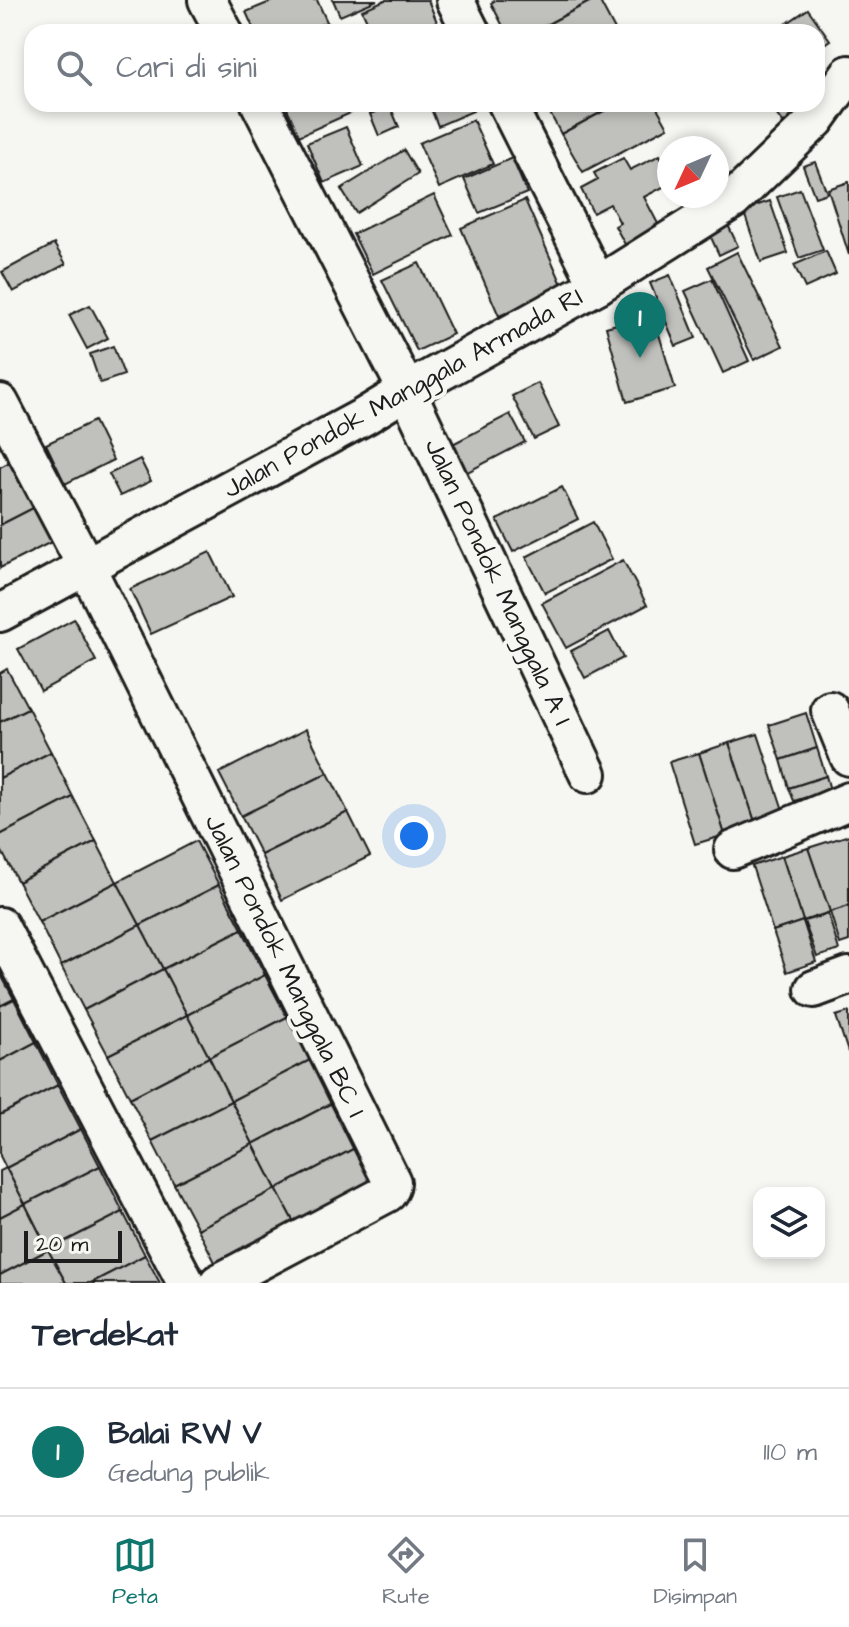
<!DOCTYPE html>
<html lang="id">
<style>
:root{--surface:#fff;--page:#f6f6f7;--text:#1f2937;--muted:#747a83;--line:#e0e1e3;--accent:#0f766e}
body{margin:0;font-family:"Architects Daughter",sans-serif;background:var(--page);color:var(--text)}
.controls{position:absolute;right:24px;bottom:24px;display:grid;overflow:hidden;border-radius:16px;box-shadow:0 4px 12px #0003}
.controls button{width:72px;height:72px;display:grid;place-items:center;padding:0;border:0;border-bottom:2px solid var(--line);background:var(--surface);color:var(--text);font:40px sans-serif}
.compass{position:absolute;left:657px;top:136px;width:72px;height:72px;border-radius:50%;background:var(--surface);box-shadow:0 4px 12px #0003;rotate:226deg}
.scale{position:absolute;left:24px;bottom:20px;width:98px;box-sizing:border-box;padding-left:8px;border:4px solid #1c1c1c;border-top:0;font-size:22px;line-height:28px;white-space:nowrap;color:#1c1c1c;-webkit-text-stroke:6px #f6f6f2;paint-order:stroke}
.you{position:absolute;left:414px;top:836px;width:28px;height:28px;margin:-20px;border:6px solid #fff;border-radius:50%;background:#1a73e8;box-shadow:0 0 0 12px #1a73e833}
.badge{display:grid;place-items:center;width:52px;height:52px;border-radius:50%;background:var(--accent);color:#fff;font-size:26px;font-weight:700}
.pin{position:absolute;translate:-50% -66px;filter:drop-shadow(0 2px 4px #0008)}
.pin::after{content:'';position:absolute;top:42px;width:28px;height:24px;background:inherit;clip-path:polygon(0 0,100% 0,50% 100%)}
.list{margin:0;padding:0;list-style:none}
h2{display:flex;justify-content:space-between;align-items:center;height:104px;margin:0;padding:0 32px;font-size:34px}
h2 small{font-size:26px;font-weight:400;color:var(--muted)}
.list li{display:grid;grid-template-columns:52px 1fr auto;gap:24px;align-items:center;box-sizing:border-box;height:128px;padding:0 32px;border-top:2px solid var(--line)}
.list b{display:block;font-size:30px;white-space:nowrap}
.list p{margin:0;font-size:26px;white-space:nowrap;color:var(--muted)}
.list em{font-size:26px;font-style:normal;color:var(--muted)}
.icon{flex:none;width:44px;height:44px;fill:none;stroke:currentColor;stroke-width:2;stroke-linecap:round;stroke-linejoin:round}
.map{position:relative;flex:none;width:849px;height:1283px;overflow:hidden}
.search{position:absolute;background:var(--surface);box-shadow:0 4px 12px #0003;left:24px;right:24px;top:24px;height:88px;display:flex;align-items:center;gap:20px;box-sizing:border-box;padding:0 28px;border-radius:24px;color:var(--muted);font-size:30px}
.sheet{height:232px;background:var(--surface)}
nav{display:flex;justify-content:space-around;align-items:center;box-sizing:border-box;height:112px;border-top:2px solid var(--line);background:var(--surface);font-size:22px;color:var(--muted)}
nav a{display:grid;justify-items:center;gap:4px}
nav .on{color:var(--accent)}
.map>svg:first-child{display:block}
.building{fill:#c0c0bd;stroke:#1c1c1c;stroke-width:2}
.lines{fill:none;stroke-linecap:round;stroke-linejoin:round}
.street-casing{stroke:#1c1c1c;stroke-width:42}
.street{stroke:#f6f6f2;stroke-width:36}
.labels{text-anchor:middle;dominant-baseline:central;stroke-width:8;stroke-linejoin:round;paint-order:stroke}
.street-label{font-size:26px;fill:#1c1c1c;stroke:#f6f6f2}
</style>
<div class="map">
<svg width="849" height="1283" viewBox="0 0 849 1283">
<rect width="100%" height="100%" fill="#f6f6f2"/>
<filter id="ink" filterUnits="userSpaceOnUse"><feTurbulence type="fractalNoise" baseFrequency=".0125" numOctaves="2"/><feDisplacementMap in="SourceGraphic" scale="16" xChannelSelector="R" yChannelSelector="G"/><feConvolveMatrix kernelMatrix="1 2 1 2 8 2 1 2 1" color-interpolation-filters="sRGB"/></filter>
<g filter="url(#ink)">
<g class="building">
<polygon points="275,0 317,0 327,22 303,32 255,32 246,12"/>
<polygon points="333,0 377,0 340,16"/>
<polygon points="385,0 428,0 437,22 413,32 372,32 362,10"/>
<polygon points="496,0 593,0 533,32 506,32 491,3"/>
<polygon points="593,0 599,0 616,32 533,32"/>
<polygon points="808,9 830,40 817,49 817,32 787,32 783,26"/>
<polygon points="290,104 351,104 355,111 299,136 286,106"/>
<polygon points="429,104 470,104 473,111 438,126"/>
<polygon points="545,104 617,104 561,134"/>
<polygon points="617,104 655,104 668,127 583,172 561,134"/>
<polygon points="768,104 792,104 798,112 784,124"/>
<polygon points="390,106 399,127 379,136 370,114"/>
<polygon points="473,120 493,164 439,188 419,143"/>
<polygon points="346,127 363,166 324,183 307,143"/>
<polygon points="404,150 418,174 356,213 341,189"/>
<polygon points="660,155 669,173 669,184 644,197 667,241 627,248 615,226 620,223 610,204 593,213 581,189 598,180 594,173 623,158 630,170"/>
<polygon points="512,158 527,193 479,213 464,179"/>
<polygon points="815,162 827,193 815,197 803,166"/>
<polygon points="849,182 849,255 828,189"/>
<polygon points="800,189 823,250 799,258 777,197"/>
<polygon points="434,195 453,235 373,274 353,234"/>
<polygon points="525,200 564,289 499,316 461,228"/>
<polygon points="770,201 788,253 761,262 743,210"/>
<polygon points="728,225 738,246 719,255 709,233"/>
<polygon points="54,244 66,264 13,292 2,272"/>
<polygon points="826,251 836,274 805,288 794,265"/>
<polygon points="737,252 783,346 754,360 708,267"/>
<polygon points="419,263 453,334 417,351 382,280"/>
<polygon points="670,275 696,338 676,346 650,283"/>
<polygon points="712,279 749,361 723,373 685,291"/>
<polygon points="90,305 108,338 87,349 69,315"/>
<polygon points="653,314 675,388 627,402 606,327"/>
<polygon points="113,346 124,375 100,383 90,354"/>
<polygon points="538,383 559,427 534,439 512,396"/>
<polygon points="510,414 525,442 458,477 443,449"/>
<polygon points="94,421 113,460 65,484 46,444"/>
<polygon points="17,458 41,504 0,525 0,467"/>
<polygon points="140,459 151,481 120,496 109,474"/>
<polygon points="562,487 578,519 513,552 497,520"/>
<polygon points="41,504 59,538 0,568 0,525"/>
<polygon points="593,522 612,559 545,593 526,557"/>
<polygon points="210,552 232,597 151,634 130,589"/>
<polygon points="623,560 647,605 566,648 542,603"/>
<polygon points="74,619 96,661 41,691 18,649"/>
<polygon points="609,631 623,658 585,678 571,651"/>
<polygon points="7,669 28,708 0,722 0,673"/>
<polygon points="28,708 51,752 0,778 0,722"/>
<polygon points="806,713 817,748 781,760 769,725"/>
<polygon points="306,729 328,773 241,816 219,773"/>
<polygon points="758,734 785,816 756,825 729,743"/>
<polygon points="729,743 756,825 725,835 699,753"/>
<polygon points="817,748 826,776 789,788 781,760"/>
<polygon points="51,752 73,797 0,835 0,778"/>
<polygon points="699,753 725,835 695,844 669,762"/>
<polygon points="328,773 348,812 261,855 241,816"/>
<polygon points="826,776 830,790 794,801 789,788"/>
<polygon points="73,797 96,841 18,882 0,848 0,835"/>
<polygon points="348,812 370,856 282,900 261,855"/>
<polygon points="849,835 849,906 830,912 808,848"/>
<polygon points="96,841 117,882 39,922 18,882"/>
<polygon points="196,841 219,885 140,925 117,882"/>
<polygon points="808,848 830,912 803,921 782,856"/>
<polygon points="782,856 803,921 773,931 752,866"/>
<polygon points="117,882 140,925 61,966 39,922"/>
<polygon points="219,885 242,929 163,969 140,925"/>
<polygon points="849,906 849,941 840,944 830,912"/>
<polygon points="828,914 839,950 817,957 804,921"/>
<polygon points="803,921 816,962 787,972 773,931"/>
<polygon points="140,925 163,969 84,1010 61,966"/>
<polygon points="242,929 265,975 187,1015 163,969"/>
<polygon points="163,969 187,1015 108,1055 84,1010"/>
<polygon points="0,973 14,999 0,1006"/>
<polygon points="265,975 287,1017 209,1057 187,1015"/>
<polygon points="14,999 36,1042 0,1061 0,1006"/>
<polygon points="849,1012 849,1052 848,1052 836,1016"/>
<polygon points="187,1015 209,1057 130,1098 108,1055"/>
<polygon points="287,1017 310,1060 231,1101 209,1057"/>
<polygon points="36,1042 58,1085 0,1115 0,1061"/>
<polygon points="209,1057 231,1101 152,1141 130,1098"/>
<polygon points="310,1060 332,1103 253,1144 231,1101"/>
<polygon points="58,1085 81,1129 6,1168 0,1156 0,1115"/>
<polygon points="231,1101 253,1144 174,1184 152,1141"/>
<polygon points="332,1103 355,1148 276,1189 253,1144"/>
<polygon points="81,1129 100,1166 25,1204 6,1168"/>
<polygon points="253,1144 276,1189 198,1229 174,1184"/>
<polygon points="355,1148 379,1193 300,1234 276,1189"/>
<polygon points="100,1166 123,1212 48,1250 25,1204"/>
<polygon points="6,1168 25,1204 0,1217 0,1171"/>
<polygon points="276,1189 300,1234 221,1274 198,1229"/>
<polygon points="25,1204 48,1250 0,1275 0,1217"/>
<polygon points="123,1212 145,1255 91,1283 66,1283 48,1250"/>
<polygon points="48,1250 66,1283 0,1283 0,1275"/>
<polygon points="145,1255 160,1283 91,1283"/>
</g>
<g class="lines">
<g class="street-casing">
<g id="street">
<polyline points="207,0 224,32"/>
<polyline points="455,0 471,32"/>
<polyline points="260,104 407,391 588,774"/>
<polyline points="507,104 598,285"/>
<polyline points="0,403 86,566 392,1182 391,1188 388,1193 218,1283"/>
<polyline points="0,613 365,416 396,397 598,285 733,200 816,120 849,74"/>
<polyline points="830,710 849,757"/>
<polyline points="733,850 849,801"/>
<polyline points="0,926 186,1283"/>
<polyline points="814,989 849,976"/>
</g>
</g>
<use href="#street" class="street"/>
</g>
</g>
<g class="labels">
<g class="street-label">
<text transform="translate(403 393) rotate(-29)">Jalan Pondok Manggala Armada RI</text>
<text transform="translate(498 582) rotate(65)">Jalan Pondok Manggala A I</text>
<text transform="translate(285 966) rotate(64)">Jalan Pondok Manggala BC I</text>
</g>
</g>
</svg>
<div class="controls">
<button><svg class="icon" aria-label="layers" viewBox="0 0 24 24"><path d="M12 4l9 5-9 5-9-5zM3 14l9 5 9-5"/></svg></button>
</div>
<svg class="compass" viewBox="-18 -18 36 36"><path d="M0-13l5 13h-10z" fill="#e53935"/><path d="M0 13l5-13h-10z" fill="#747a83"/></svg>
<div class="scale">20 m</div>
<div class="you"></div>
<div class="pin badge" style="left:640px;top:358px">1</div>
<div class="search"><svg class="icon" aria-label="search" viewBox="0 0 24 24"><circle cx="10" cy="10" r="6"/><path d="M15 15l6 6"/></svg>Cari di sini</div>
</div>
<section class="sheet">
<h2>Terdekat<small></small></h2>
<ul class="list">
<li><span class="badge">1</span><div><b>Balai RW V</b><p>Gedung publik</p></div><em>110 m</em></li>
</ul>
</section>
<nav>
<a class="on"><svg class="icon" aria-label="map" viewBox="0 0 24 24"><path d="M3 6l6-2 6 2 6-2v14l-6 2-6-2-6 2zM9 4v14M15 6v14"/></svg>Peta</a>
<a><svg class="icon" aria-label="directions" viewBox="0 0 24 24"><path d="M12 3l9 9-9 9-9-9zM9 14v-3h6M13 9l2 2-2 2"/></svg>Rute</a>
<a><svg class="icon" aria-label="saved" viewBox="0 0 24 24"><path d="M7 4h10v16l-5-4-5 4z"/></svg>Disimpan</a>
</nav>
